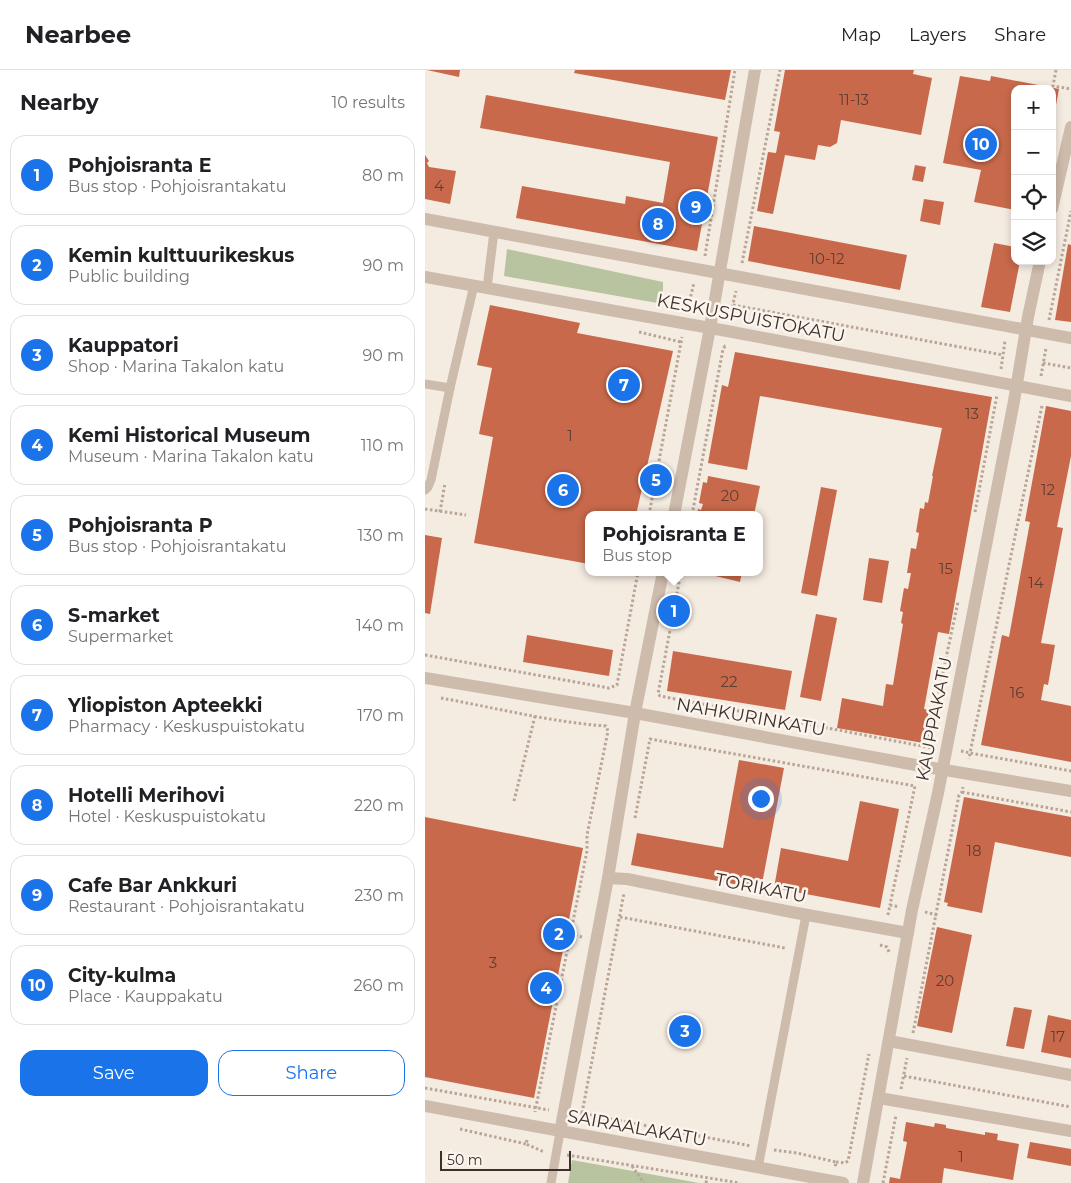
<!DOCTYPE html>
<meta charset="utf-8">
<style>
:root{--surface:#fff;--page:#f6f6f6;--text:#202124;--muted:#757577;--line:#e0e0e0;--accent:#1a73e8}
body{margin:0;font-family:Montserrat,sans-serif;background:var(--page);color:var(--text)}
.controls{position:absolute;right:15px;top:15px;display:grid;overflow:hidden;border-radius:10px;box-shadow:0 2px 8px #0003}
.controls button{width:45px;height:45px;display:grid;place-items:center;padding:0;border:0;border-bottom:1px solid var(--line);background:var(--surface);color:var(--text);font:25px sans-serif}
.scale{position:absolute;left:15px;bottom:12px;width:131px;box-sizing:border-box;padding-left:5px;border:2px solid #3b302b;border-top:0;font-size:14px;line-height:18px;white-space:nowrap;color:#3b302b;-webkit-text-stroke:4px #fbf5ee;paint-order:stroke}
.you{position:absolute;left:335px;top:728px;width:18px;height:18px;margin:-12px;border:4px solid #fff;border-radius:50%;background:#1a73e8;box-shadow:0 0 0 8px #1a73e833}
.badge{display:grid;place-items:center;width:32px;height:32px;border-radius:50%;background:var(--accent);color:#fff;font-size:16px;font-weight:700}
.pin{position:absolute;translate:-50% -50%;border:2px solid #fff;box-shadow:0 1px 5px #0006}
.popup{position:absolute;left:160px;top:441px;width:178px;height:65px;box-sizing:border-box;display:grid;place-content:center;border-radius:10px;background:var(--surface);filter:drop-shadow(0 1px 4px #0005);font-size:16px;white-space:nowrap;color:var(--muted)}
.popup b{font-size:19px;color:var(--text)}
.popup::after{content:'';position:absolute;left:50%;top:100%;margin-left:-10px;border:10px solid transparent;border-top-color:var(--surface)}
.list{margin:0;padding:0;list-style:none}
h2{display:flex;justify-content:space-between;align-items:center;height:65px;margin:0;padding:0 20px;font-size:21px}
h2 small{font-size:16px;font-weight:400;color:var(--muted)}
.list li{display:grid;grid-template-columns:32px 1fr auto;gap:15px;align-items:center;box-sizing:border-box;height:80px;margin:0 10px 10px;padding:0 10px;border:1px solid var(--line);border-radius:15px}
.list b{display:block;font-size:19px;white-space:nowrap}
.list p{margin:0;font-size:16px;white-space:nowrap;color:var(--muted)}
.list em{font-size:16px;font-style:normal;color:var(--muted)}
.actions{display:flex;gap:10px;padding:15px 20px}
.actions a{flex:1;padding:11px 0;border:1px solid var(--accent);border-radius:15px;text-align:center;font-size:18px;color:var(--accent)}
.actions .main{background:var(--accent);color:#fff}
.icon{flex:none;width:28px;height:28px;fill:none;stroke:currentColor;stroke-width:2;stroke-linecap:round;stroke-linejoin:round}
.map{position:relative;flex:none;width:646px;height:1113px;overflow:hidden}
header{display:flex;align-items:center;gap:30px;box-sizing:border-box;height:70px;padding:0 25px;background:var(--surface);border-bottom:1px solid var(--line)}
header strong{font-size:24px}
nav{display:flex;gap:28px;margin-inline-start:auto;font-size:18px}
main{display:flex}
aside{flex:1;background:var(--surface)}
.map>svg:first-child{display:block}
.green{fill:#b8c4a0}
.building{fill:#c8694b}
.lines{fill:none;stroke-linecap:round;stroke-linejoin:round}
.path{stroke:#b9a596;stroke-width:3;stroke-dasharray:2.5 2.5;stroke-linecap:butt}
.service{stroke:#cdbbac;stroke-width:9}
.minor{stroke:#cdbbac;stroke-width:12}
.labels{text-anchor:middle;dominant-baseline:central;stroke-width:5;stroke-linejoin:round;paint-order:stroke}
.number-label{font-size:15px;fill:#5e3e33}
.street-label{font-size:18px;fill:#3b302b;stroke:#fbf5ee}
</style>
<header>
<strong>Nearbee</strong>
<nav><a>Map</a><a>Layers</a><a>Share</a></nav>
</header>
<main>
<aside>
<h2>Nearby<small>10 results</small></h2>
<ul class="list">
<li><span class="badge">1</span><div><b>Pohjoisranta E</b><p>Bus stop · Pohjoisrantakatu</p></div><em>80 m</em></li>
<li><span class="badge">2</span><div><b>Kemin kulttuurikeskus</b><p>Public building</p></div><em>90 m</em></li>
<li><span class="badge">3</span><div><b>Kauppatori</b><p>Shop · Marina Takalon katu</p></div><em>90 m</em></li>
<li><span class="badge">4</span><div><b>Kemi Historical Museum</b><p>Museum · Marina Takalon katu</p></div><em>110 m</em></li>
<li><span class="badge">5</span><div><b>Pohjoisranta P</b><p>Bus stop · Pohjoisrantakatu</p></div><em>130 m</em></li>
<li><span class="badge">6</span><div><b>S-market</b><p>Supermarket</p></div><em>140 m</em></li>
<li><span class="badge">7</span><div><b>Yliopiston Apteekki</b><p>Pharmacy · Keskuspuistokatu</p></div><em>170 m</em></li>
<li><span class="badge">8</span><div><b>Hotelli Merihovi</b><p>Hotel · Keskuspuistokatu</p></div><em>220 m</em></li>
<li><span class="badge">9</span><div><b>Cafe Bar Ankkuri</b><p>Restaurant · Pohjoisrantakatu</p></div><em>230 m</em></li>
<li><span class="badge">10</span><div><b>City-kulma</b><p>Place · Kauppakatu</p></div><em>260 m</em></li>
</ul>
<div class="actions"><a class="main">Save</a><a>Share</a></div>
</aside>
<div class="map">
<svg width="646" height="1113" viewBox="0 0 646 1113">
<rect width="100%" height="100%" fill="#f4ebe1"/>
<g class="green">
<polygon points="82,179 238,212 238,234 79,206"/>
<polygon points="147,1090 274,1113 143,1113"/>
</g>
<g class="building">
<polygon points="2,0 35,0 34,7"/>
<polygon points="150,0 306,0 300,30 149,3"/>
<polygon points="360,0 489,0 488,4 507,8 496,65 416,50 412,73 405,77 393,75 390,90 360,85 348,144 332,141 343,82 351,83 355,62 349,61"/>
<polygon points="535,6 565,11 566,6 634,19 628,51 627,19 590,19 590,140 549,132 556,100 518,93"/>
<polygon points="61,25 293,67 272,181 91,148 97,116 200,134 201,126 238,133 245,92 55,58"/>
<polygon points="0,85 4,91 2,93 4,97 31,101 25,134 0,129"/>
<polygon points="490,95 501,97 498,112 487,110"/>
<polygon points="499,129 519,132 515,155 495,151"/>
<polygon points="329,156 482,185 475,220 323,191"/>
<polygon points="569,173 590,177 590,191 595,191 585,242 556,237"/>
<polygon points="643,174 646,175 646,252 630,250"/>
<polygon points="65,235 155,253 152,263 248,281 211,445 164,445 164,494 49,473 68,367 54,364 67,298 52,295"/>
<polygon points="310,282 567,327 524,564 513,562 499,639 504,640 498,673 412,658 417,628 458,636 461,614 468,615 478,554 476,553 478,542 475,541 479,518 483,519 486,503 482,503 486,478 491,479 494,463 491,462 495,438 499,439 500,432 503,433 508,406 507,406 517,358 335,326 322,400 283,393 297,315 303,317"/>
<polygon points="621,336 646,341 646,386 632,457 638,458 616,573 630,575 623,615 619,614 616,630 646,636 646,692 556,675 577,565 584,567 605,452 600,451"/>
<polygon points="283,406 335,416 329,445 272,445 273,439 276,440 278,434 274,433 278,412 282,413"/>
<polygon points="396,417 412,420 392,526 376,523"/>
<polygon points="0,465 17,468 5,544 0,543"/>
<polygon points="444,488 464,491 457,533 438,530"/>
<polygon points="274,502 317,502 315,512"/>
<polygon points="391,544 412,548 396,631 375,627"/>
<polygon points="102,565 188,580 184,606 98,592"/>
<polygon points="248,581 367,601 360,640 242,621"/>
<polygon points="314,690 359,698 336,819 206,795 212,763 298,778"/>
<polygon points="539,727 646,747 646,787 570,772 557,843 522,836 523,833 519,832"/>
<polygon points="435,731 474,739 455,838 349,818 356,778 423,791"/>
<polygon points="0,747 158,778 109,1028 0,1007"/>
<polygon points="512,857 547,865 527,963 492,956"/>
<polygon points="589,937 607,940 599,979 581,976"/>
<polygon points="623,945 646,950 646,988 616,982"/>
<polygon points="481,1052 509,1057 510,1053 521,1055 521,1058 560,1065 560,1062 573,1064 572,1070 594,1074 588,1110 519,1098 517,1113 464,1113 465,1107 475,1109 482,1072 478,1071"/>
<polygon points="605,1072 646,1079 646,1096 602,1088"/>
</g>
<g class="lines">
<g class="path">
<polyline points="631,0 628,16 646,19"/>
<polyline points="280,186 310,0"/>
<polyline points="317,193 355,0"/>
<polyline points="308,235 578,285"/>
<polyline points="262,241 269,213"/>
<polyline points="305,247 311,221"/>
<polyline points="624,250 646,141"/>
<polyline points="214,262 256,272"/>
<polyline points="618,293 646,298"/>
<polyline points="576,299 580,271"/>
<polyline points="616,306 621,278"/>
<polyline points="617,336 545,683 646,701"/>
<polyline points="0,439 41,445"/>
<polyline points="15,442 20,413"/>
<polyline points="550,442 572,325"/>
<polyline points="224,445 257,267"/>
<polyline points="267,445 298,279 300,276 302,277"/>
<polyline points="256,502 233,624 235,626 507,678"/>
<polyline points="0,585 184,618 192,615 213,502"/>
<path d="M16 628C71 638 126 652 181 656L183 661 162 765V781L110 1042"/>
<polyline points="502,677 533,532"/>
<polyline points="536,681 545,683 544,689"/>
<polyline points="537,722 646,742"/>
<polyline points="89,731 110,646"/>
<polyline points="210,748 225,669 490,716 465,835"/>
<polyline points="500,842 512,845"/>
<polyline points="463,845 465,835 474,837"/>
<polyline points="195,847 360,878"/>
<polyline points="145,864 157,867"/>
<polyline points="455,875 462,877 464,882"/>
<polyline points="488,963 534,725 537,722 538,717"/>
<polyline points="479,1006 646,1037"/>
<polyline points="0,1018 124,1040"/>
<polyline points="476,1019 482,988"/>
<polyline points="155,1043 326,1076"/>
<polyline points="157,1043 199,823"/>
<polyline points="35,1059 101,1074"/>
<polyline points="102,1070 101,1074 119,1082"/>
<polyline points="349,1080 372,1083 411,1092 410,1098"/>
<polyline points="142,1085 315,1113"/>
<polyline points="411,1092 420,1093 423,1091 444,984"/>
<polyline points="207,1096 219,1113"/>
<polyline points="281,1113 282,1108"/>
<polyline points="458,1113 471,1045"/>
</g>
<g class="service">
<polyline points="62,218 69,162"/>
<polyline points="0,314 25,318"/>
<polyline points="0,420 3,417 6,410 25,318 49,215"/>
<polyline points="333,1098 381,845"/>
<polyline points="126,1113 135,1062"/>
</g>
<g class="minor">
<polyline points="627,139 646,57"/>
<polyline points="0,149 646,268"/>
<polyline points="0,207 302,261 646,326"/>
<polyline points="249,445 285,258 330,0"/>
<polyline points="0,608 210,643 496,696 646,721"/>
<polyline points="183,808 202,809 366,842 483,863"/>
<polyline points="464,971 646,1005"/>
<polyline points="454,1028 646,1061"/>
<polyline points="0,1036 418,1113"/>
<polyline points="135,1062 183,808 210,643 238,502"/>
<polyline points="438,1113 487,840 513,723 589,331 603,247 615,191"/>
</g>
</g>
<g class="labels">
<g class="number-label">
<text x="429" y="29">11-13</text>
<text x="14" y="115">4</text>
<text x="402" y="188">10-12</text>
<text x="547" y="343">13</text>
<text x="145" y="365">1</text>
<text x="623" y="419">12</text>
<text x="305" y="425">20</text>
<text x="521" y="498">15</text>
<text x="611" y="512">14</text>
<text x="304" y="611">22</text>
<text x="592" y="622">16</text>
<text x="549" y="780">18</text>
<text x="68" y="892">3</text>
<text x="520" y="910">20</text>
<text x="633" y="966">17</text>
<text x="536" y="1086">1</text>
</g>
<g class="street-label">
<text transform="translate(326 248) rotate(11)">KESKUSPUISTOKATU</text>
<text transform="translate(326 647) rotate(10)">NAHKURINKATU</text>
<text transform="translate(509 649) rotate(-79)">KAUPPAKATU</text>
<text transform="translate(336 818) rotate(11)">TORIKATU</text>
<text transform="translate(212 1058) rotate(10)">SAIRAALAKATU</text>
</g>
</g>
</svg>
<div class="controls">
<button>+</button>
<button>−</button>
<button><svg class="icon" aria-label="locate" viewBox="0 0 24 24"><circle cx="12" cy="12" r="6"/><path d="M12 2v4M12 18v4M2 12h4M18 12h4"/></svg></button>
<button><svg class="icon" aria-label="layers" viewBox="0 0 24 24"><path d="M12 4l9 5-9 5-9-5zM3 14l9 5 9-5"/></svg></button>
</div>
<div class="scale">50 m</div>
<div class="you"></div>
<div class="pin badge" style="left:249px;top:541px">1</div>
<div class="popup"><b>Pohjoisranta E</b>Bus stop</div>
<div class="pin badge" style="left:134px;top:864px">2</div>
<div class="pin badge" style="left:260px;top:961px">3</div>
<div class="pin badge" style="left:121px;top:918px">4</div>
<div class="pin badge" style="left:231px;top:410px">5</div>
<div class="pin badge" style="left:138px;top:420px">6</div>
<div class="pin badge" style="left:199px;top:315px">7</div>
<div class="pin badge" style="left:233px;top:154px">8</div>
<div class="pin badge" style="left:271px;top:137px">9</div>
<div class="pin badge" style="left:556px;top:74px">10</div>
</div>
</main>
